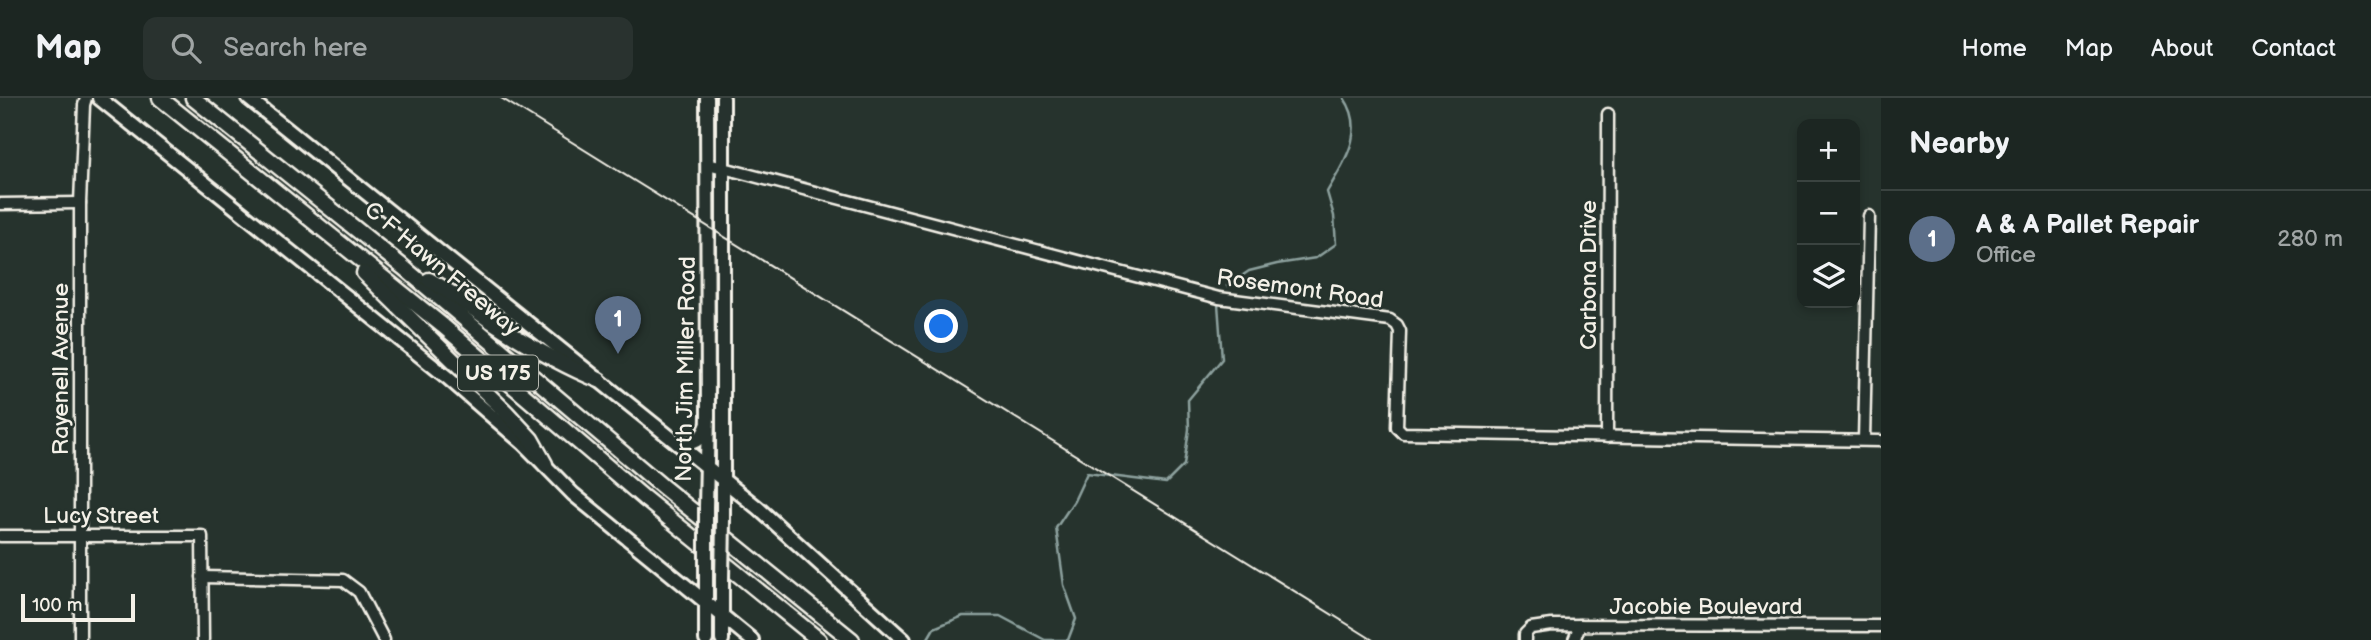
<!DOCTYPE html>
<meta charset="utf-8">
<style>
:root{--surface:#1c2622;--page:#29322f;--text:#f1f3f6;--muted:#a0a5a5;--line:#3a4340;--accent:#1a73e8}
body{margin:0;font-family:"Balsamiq Sans",sans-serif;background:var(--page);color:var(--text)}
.controls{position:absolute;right:21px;top:21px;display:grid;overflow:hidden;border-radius:14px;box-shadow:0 4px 10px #0003}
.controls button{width:63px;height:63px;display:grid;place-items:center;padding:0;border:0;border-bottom:2px solid var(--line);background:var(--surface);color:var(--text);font:35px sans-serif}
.scale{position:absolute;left:21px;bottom:18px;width:114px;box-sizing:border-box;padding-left:7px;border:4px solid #f4f1e8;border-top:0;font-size:19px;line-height:24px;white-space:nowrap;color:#f4f1e8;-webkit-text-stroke:5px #26332d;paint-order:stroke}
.you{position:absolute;left:942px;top:229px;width:24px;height:24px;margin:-18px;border:5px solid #fff;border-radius:50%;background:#1a73e8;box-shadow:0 0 0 10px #1a73e833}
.badge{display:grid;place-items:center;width:46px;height:46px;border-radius:50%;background:var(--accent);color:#fff;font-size:23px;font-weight:700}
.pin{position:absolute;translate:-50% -58px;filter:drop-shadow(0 2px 4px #0008)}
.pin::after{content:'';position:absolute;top:37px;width:24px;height:21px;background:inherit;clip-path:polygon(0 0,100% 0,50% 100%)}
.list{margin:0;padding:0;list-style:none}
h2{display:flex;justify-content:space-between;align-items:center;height:91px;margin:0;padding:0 28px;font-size:30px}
h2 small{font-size:23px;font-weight:400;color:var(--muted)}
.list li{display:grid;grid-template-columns:46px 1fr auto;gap:21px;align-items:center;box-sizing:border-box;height:98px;padding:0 28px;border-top:2px solid var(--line)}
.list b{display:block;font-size:26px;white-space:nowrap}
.list p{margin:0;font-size:23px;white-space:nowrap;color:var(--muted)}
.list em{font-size:23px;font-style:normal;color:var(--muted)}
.icon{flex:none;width:38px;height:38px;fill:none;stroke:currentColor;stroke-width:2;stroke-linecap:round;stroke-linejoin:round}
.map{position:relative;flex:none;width:1881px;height:542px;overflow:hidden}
header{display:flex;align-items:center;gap:42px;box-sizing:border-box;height:98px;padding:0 35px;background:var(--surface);border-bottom:2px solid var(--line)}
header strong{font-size:33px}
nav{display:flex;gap:38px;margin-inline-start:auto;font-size:24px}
.search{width:490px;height:63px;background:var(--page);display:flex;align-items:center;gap:18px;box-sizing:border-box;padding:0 24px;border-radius:14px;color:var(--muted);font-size:26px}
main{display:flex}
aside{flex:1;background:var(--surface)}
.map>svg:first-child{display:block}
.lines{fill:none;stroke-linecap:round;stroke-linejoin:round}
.stream{stroke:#8da19e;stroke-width:2.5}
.minor-casing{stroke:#f4f1e8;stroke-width:15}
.major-casing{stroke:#f4f1e8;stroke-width:18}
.highway-casing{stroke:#f4f1e8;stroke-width:19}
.minor{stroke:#26332d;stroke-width:10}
.major{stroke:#26332d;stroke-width:12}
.highway{stroke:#26332d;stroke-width:14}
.tram{stroke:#f4f1e8;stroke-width:2}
.major-bridge-casing{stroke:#f4f1e8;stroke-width:18;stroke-linecap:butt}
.major-bridge{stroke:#26332d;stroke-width:12}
.labels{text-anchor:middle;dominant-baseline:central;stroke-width:5;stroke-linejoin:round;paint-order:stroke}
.shield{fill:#26332d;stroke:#b6b8b0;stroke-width:2}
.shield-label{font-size:21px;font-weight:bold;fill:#f4f1e8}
.street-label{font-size:23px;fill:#f4f1e8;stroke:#26332d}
</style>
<header>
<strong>Map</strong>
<div class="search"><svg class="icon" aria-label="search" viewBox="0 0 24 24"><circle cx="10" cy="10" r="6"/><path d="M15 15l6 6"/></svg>Search here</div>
<nav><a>Home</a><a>Map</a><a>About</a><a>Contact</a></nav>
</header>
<main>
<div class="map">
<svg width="1881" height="542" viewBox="0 0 1881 542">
<rect width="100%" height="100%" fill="#26332d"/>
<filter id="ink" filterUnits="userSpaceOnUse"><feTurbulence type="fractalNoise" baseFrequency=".0143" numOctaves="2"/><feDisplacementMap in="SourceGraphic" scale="14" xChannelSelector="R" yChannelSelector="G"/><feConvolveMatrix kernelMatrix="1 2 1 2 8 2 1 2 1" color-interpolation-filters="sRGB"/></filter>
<g filter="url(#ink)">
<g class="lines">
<g class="stream">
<path d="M1227 188 1249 173 1277 166 1316 160 1336 146 1334 118 1327 94C1344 64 1367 33 1344 0"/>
<polyline points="927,542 934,530 963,518 1000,518 1045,542 1068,542 1076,521 1064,487 1056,430 1074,403 1087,375 1166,385 1184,367 1189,331 1188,302 1222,261 1218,206"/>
</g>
<g class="minor-casing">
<g id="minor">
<polyline points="708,66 1219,200 1390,222 1397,227 1400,233 1397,329 1403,335 1881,343"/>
<polyline points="0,106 80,105"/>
<polyline points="1607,339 1608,16"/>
<polyline points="1864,342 1869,118"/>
<polyline points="0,438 202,438 203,542"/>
<polyline points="202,479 343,482 359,494 384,542"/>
<polyline points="80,542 80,105 84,7 86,0"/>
<polyline points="1525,542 1525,536 1531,530 1552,527 1881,528"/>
<polyline points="1574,542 1580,527"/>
</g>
</g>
<g class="major-casing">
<g id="major">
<polyline points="99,0 448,280 524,346 573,396 752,542"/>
<polyline points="248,0 758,410 904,542"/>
<path d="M677 345C692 348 702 342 707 328"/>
<polyline points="706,409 708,317 707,0"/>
<polyline points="723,422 723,0"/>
<polyline points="706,542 706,467"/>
<polyline points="722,542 722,481"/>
</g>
</g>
<g class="highway-casing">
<g id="highway">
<polyline points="160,0 443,228 644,400 819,542"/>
<polyline points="193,0 403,169 663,389 852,542"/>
<polyline points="364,175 506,314 531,341 545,366"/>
<path d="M429 182C450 193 468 207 488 221 524 245 559 266 599 282"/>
</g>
</g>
<use href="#minor" class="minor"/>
<use href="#major" class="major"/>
<use href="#highway" class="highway"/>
<polyline class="tram" points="501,0 1373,542"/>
<g class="major-bridge-casing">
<g id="major-bridge">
<polyline points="706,467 706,409"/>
<polyline points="722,481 723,422"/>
</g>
</g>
<use href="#major-bridge" class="major-bridge"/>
</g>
</g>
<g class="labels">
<rect class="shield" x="458" y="257.5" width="80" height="35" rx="5"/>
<g class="shield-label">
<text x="498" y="275">US 175</text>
</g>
<g class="street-label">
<text transform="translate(442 171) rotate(40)">C F Hawn Freeway</text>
<text transform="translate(1589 177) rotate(-90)">Carbona Drive</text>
<text transform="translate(1300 191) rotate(8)">Rosemont Road</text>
<text transform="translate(61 271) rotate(-90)">Rayenell Avenue</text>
<text transform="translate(686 271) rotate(-89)">North Jim Miller Road</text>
<text x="101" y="418">Lucy Street</text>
<text x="1706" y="509">Jacobie Boulevard</text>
</g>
</g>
</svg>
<div class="controls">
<button>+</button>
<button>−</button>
<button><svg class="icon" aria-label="layers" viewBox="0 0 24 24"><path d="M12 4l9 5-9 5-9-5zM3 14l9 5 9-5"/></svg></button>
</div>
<div class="scale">100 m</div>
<div class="you"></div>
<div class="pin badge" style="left:618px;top:256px;background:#5c6f8a">1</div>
</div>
<aside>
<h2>Nearby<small></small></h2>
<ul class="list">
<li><span class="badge" style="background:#5c6f8a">1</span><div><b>A &amp; A Pallet Repair</b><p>Office</p></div><em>280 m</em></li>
</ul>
</aside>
</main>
